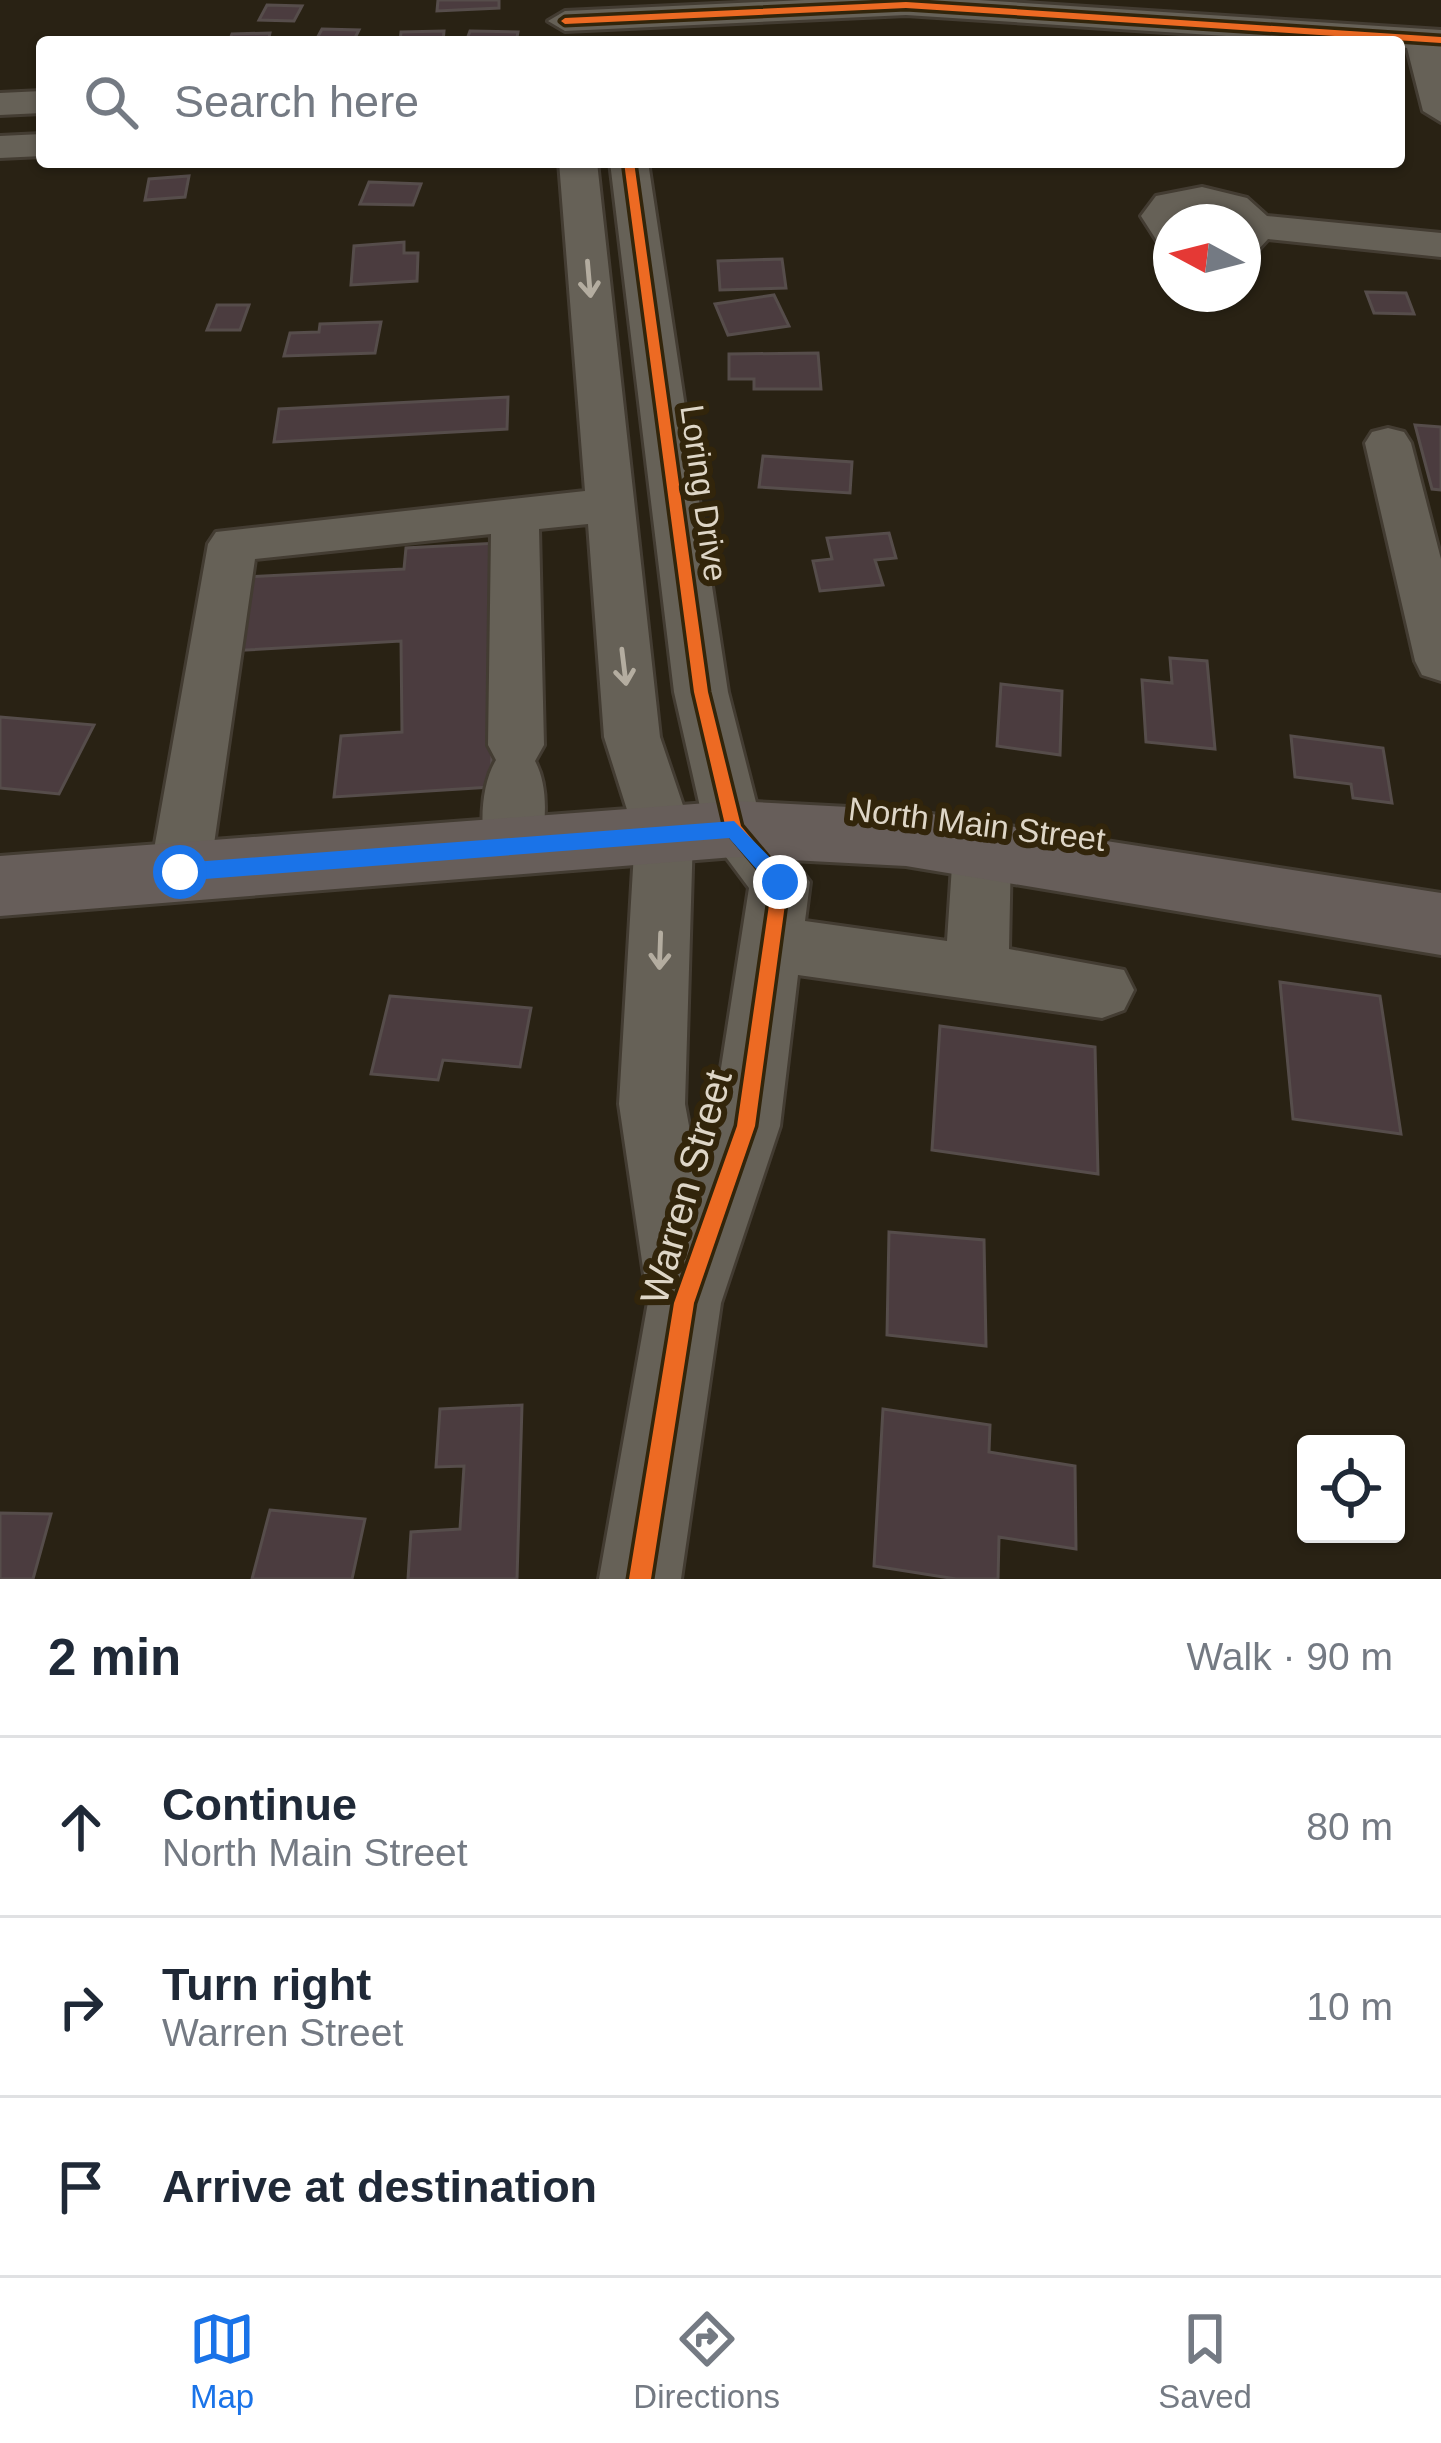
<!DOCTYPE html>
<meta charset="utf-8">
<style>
:root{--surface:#fff;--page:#f6f6f7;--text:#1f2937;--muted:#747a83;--line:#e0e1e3;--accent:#1a73e8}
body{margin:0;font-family:Helvetica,sans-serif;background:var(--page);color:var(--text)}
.controls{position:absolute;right:36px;bottom:36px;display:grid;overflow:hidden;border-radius:12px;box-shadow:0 3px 9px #0004}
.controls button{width:108px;height:108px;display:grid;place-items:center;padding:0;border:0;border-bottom:3px solid var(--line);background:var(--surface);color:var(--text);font:60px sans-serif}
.compass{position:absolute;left:1153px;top:204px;width:108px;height:108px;border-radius:50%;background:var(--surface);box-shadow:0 3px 9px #0004;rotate:277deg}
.stop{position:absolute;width:36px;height:36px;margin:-27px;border:9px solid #1a73e8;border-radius:50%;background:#fff}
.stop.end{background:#1a73e8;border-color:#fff;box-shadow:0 3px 12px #0008}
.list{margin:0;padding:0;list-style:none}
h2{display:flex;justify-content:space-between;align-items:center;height:156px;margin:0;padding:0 48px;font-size:51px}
h2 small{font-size:39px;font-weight:400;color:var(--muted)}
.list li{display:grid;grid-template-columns:78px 1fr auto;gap:36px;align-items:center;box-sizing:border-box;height:180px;padding:0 48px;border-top:3px solid var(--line)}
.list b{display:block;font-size:45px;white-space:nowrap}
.list p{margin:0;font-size:39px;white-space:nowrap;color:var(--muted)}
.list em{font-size:39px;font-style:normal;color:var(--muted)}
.icon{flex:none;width:66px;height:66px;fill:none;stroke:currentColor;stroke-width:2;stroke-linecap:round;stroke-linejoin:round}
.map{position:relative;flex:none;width:1441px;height:1579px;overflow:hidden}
.search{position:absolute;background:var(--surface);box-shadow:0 3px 9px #0004;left:36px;right:36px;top:36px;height:132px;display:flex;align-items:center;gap:30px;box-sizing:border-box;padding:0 42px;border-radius:12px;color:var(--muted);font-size:45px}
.sheet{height:696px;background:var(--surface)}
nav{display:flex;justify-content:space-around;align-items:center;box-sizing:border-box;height:168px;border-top:3px solid var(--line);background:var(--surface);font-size:33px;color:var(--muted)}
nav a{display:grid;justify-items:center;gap:6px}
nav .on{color:var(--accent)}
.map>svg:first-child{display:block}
.building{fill:#4b3c3f;stroke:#564d4b;stroke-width:3}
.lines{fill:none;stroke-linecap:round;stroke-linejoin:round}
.minor-casing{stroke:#433c32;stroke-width:6}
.major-casing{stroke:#433c32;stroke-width:6}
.minor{fill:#666157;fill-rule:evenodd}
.major{fill:#675e5a;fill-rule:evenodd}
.cycleway-casing{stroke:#32250b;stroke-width:7}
.cycleway{fill:#ed6a23;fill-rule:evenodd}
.oneway{stroke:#b4ada0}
.route{fill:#1a73e8}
.labels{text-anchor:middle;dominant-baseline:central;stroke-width:12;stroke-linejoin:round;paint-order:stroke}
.street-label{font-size:33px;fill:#ded6c7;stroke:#32250b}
.near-street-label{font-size:39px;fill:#ded6c7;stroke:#32250b}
</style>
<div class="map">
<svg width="1441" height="1579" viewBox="0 0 1441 1579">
<rect width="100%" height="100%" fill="#292214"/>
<g class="building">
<polygon points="438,0 499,0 499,8 437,11"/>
<polygon points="267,5 302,6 294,21 259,20"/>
<polygon points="322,29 359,30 353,42 315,42"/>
<polygon points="444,31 443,42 400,42 401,32"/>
<polygon points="470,31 518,32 516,42 466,42"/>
<polygon points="270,33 268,42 229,42 232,34"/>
<polygon points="189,176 185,197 145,200 149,179"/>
<polygon points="369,182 421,184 413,205 360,204"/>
<polygon points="404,242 404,253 418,253 417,281 351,285 354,246"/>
<polygon points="782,259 786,288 720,290 718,261"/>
<polygon points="1366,292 1406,293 1414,314 1374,313"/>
<polygon points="774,295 789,326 728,335 715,304"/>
<polygon points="217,305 249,305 240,330 207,330"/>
<polygon points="381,322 375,353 284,356 290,333 319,332 320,324"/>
<polygon points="818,353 821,389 754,389 754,379 729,379 729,354"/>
<polygon points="508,397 507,429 274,442 279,409"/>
<polygon points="1415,425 1441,427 1441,490 1432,489"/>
<polygon points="763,456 852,462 850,493 759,487"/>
<polygon points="889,533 896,558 875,560 883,585 820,591 813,561 832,559 827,538"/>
<polygon points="498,543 491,787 334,797 341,736 402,732 401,641 228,651 242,577 404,569 406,548"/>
<polygon points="1170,658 1207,661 1215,749 1146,742 1142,680 1172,683"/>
<polygon points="1001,684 1062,691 1060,755 997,746"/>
<polygon points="0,717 94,725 59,794 0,788"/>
<polygon points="1291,736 1383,748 1392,803 1353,798 1351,784 1295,777"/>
<polygon points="1280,982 1380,996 1401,1134 1293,1119"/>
<polygon points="390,996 531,1008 520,1067 443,1060 438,1080 371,1074"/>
<polygon points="940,1026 1095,1047 1098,1174 932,1150"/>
<polygon points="889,1232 984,1240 986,1346 887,1335"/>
<polygon points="522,1405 517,1579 408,1579 411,1532 460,1529 464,1466 436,1467 440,1409"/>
<polygon points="883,1409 990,1425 989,1452 1075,1466 1076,1549 999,1537 998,1579 956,1579 874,1566"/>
<polygon points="270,1510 365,1519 352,1579 252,1579"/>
<polygon points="0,1513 51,1514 33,1579 0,1579"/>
</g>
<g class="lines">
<g class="minor-casing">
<g id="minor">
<polygon points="804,0 979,0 1441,30 1441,122 1423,111 1407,48 1399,47 1399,42 1319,42 906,15 565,31 548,21 565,11"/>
<polygon points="42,91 42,113 0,115 0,93"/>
<polygon points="42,134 42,156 0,158 0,136"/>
<path d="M559 162H597L660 737 693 835 685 1104 697 1169 712 1126 749 888 705 829 674 692 610 162H648L728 692 760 818 810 882 805 921 947 941 953 851 961 834 982 826 1003 834 1011 851 1009 949 1124 970 1134 990 1124 1010 1102 1018 798 975 780 1126 721 1303 681 1579H599L648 1302 619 1104 635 835 604 737 588 524 539 529 544 745 535 761C550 788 547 836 533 864L512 872 491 864C478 837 480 786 496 760L488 745 491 534 255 559 210 872 201 890 180 897 159 890 150 872 208 544 216 532 585 491Z"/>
<polygon points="1202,187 1247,198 1267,216 1441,233 1441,257 1268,239 1257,251 1243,255 1243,222 1230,222 1211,211 1184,212 1184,222 1171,222 1171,245 1157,241 1141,216 1156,196"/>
<polygon points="1388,428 1404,432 1411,443 1441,559 1441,681 1422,675 1415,661 1365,443 1372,432"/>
</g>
</g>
<g class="major-casing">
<polygon id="major" points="734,801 906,810 1441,893 1441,955 906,866 734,857 0,916 0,856"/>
</g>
<use href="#minor" class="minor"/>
<use href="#major" class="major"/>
<g class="cycleway-casing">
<g id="cycleway">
<polygon points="906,2 1441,37 1441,43 906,8 565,24 561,21 565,18"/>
<polygon points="624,162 634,162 708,692 741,826 788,882 755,1126 694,1303 651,1579 629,1579 674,1303 737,1126 772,884 726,829 694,692"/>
</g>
</g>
<use href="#cycleway" class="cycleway"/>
</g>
<defs><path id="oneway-shaft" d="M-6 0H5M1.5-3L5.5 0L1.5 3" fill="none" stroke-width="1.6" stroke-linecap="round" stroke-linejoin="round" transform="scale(3)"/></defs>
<g class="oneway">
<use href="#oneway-shaft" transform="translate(589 279) rotate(85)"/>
<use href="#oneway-shaft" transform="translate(624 667) rotate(83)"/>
<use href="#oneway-shaft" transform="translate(660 951) rotate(92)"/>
</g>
<polygon class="route" points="734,821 788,876 788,888 773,888 729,838 180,881 170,872 180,863"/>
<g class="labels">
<g class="street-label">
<text transform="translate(704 493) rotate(82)">Loring Drive</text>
<text transform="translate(977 824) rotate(7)">North Main Street</text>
</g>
<g class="near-street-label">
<text transform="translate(686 1187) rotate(-74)">Warren Street</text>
</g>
</g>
</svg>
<div class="controls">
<button><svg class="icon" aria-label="locate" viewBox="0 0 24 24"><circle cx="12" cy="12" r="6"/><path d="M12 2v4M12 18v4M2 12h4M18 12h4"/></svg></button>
</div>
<svg class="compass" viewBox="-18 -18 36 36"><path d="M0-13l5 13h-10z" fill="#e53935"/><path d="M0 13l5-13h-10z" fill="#747a83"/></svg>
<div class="stop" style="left:180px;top:872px"></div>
<div class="stop end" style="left:780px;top:882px"></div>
<div class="search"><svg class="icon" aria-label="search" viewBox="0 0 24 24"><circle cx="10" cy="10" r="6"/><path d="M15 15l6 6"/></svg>Search here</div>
</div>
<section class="sheet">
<h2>2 min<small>Walk · 90 m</small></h2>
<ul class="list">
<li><svg class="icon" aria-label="ahead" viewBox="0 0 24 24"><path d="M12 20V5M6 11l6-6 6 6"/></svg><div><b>Continue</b><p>North Main Street</p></div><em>80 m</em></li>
<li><svg class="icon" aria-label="right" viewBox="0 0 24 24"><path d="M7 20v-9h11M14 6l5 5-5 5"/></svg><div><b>Turn right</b><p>Warren Street</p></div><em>10 m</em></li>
<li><svg class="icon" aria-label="arrive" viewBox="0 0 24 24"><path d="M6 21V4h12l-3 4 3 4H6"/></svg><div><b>Arrive at destination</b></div></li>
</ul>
</section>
<nav>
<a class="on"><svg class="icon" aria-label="map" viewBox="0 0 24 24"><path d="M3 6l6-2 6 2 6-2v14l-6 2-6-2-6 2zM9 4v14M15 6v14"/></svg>Map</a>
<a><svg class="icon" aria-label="directions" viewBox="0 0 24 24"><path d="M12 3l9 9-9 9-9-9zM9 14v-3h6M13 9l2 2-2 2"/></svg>Directions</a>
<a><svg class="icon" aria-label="saved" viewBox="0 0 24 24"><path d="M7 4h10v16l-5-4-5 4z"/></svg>Saved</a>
</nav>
